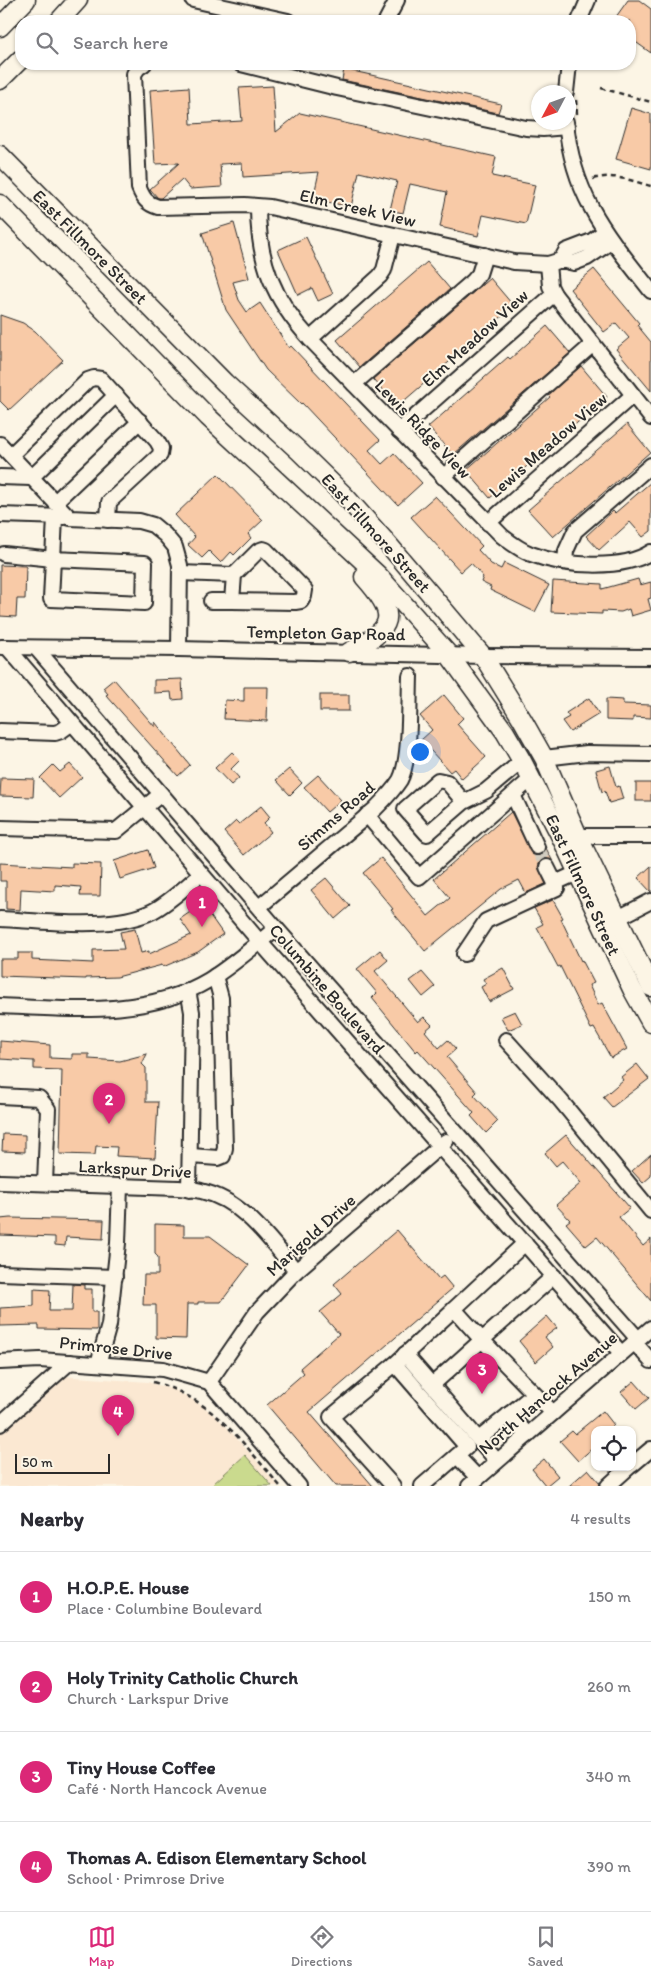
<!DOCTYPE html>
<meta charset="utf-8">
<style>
:root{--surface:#fff;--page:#f7f7f7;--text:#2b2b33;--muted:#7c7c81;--line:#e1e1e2;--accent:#db2777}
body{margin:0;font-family:Itim,sans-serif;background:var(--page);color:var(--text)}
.controls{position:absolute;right:15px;bottom:15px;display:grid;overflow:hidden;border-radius:10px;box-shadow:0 1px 4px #0004}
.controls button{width:45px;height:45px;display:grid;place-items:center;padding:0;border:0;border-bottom:1px solid var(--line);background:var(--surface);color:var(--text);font:25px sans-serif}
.compass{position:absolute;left:531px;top:85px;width:45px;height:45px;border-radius:50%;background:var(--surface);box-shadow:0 1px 4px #0004;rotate:229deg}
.scale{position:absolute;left:15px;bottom:12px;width:95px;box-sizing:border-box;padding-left:5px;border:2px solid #2b2b2b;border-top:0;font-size:14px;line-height:18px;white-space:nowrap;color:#2b2b2b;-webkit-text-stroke:4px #fcf5e5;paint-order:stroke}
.you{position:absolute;left:419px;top:751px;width:18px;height:18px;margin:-12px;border:4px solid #fff;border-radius:50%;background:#1a73e8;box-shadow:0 0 0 8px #1a73e833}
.badge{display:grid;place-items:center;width:32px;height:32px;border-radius:50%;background:var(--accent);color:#fff;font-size:16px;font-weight:700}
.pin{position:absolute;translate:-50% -41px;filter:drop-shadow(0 1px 2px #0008)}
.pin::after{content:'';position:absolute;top:26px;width:18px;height:15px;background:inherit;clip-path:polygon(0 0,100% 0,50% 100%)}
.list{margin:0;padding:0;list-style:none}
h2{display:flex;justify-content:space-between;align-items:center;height:65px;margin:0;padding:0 20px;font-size:21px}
h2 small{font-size:16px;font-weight:400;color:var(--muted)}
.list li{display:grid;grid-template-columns:32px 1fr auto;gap:15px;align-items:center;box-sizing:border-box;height:90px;padding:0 20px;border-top:1px solid var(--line)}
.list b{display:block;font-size:19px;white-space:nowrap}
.list p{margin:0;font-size:16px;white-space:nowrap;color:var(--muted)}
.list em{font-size:16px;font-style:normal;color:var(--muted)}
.icon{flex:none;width:28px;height:28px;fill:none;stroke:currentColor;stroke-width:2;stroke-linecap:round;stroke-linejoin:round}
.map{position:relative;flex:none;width:651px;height:1486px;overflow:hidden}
.search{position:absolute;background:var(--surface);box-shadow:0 1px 4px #0004;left:15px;right:15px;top:15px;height:55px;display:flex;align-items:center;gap:12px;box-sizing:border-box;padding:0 18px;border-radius:20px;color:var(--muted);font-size:19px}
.sheet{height:425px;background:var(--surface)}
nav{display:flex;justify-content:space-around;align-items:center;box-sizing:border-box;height:70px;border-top:1px solid var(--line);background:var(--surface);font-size:14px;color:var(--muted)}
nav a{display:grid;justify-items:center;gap:2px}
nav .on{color:var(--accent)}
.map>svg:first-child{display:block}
.built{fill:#fbe8d2}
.green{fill:#cada8e;stroke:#7a825c}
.building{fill:#f8caa7;stroke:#2b2b2b}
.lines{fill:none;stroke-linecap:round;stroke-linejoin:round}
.minor-tunnel{stroke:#d2cdc0;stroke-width:14;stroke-dasharray:14 7;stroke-linecap:butt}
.minor-casing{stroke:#2b2b2b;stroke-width:18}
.major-casing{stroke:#2b2b2b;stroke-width:21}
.path{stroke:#2b2b2b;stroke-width:2.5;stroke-dasharray:5 4;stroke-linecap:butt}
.minor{stroke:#fcf5e5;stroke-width:14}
.major{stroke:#fcf5e5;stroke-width:18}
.labels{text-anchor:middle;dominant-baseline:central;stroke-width:4;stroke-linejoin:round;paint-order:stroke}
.street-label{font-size:18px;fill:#2b2b2b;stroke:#fcf5e5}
</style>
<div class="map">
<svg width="651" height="1486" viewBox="0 0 651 1486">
<rect width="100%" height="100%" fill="#fcf5e5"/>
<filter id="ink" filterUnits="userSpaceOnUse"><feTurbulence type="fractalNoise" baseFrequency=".02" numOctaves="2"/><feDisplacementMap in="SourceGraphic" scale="10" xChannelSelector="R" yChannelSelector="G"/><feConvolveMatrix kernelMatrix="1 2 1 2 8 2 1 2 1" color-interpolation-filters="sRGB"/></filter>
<g filter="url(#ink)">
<polygon class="built" points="61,1376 148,1382 177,1391 203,1406 223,1423 279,1486 0,1486 0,1430"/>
<polygon class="green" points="245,1455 272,1486 215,1486 213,1484"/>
<g class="building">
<polygon points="628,0 639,0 651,9 651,53 630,38 630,21 613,21"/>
<polygon points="344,69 501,104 498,113 342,80"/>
<polygon points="273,86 276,132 300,113 496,157 492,176 535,185 526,224 483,215 478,236 440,227 447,192 410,184 403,213 390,210 397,181 359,172 351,207 313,199 319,172 243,177 242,163 220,164 222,187 190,189 182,179 161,198 158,198 150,189 179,163 155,164 150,90 189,87 191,124 242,121 239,88"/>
<polygon points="631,108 651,114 651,169 616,159"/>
<polygon points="234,223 249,278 233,282 239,300 247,312 260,303 289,348 291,346 380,440 369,450 382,464 394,453 422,483 398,505 302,403 301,404 266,370 226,310 202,233"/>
<polygon points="306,237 333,294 318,301 312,288 298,295 278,250"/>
<polygon points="427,262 450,289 360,367 337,340"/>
<polygon points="594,269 639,323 637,325 651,342 651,391 616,349 629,338 616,323 604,332 570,289"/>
<polygon points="490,278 512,304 506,310 507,312 398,406 373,379"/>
<polygon points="0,315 23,323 35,331 63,360 9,410 0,401"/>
<polygon points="547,326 570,353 453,455 428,427 508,357 510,359"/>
<polygon points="581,366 607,397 490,498 466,470 550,397 548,395"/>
<polygon points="627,424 650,452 553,537 528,510"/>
<polygon points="218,474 263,520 248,534 251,538 234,555 231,552 221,563 209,551 202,558 188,545 195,537 175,515"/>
<polygon points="651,482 651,531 643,537 630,522 599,550 586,536 613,511 615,513"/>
<polygon points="435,496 482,546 478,550 491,564 501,569 504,563 549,585 535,612 490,590 491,587 481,582 483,577 471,563 461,572 411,517"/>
<polygon points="0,565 26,566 25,599 17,599 16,617 0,616"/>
<polygon points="638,579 640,585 651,582 651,598 648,599 651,610 631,616 629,609 621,612 602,611 602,614 551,612 553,581 602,584 602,589"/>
<polygon points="114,679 155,727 155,722 190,765 178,776 106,695 108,694 103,688"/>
<polygon points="182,679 183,699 172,700 171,692 154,693 154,680"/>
<polygon points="244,687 268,687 267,721 224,719 225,700 244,701"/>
<rect x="320" y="695" width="29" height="16"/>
<polygon points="444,695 463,718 457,724 486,757 462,779 454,769 450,772 421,740 432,730 420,716"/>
<polygon points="589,698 599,714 570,732 562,721 569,717 566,713"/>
<polygon points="606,699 623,700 623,704 651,705 651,718 633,717 633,721 606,720"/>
<polygon points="232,752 240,760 231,769 239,778 231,785 215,768"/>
<polygon points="70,764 82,777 59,798 40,778 53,765 60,772"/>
<polygon points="610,766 616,787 619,786 623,799 609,803 605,791 602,792 596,770"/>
<polygon points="289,769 302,783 290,795 276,780"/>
<polygon points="318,775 341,800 327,812 304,787"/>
<polygon points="1,778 34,779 33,797 0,796"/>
<rect x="636" y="783" width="15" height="18"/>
<polygon points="261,806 270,817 264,823 271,832 244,855 224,832 236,821 239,824"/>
<polygon points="511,812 532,854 537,856 541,855 544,852 545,846 552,860 544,859 540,862 538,867 546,884 526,893 519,880 501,889 425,951 391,910 393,909 363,873 381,858 428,916 450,898 434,879"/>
<polygon points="148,850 154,868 120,879 114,861"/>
<polygon points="0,863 72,867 72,863 101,864 100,896 80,896 81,887 55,885 55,891 21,889 20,910 6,909 6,881 0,881"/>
<polygon points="651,866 651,892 638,878"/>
<polygon points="326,878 350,906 335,919 311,890"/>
<polygon points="553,900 563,918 561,919 581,961 582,960 594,983 589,985 598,1005 602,1003 627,1049 611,1058 594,1028 591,1029 560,966 558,967 537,927 543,924 534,908"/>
<polygon points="202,904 223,934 198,952 163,967 162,965 117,977 86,978 86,979 0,976 0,959 18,959 18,953 32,953 32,960 93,963 93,950 124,949 120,932 135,929 141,953 149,951 149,954 191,935 180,919"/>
<polygon points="380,950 388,960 375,971 418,1022 424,1017 432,1025 425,1031 439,1048 448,1040 456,1049 447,1057 477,1092 474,1095 498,1121 486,1133 471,1116 474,1113 418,1050 416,1052 372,998 377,993 357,969"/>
<polygon points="503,968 514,989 489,1002 481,987 486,984 483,979"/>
<polygon points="422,972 435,987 423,997 410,981"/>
<polygon points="515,1011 522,1024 508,1030 501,1017"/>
<polygon points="0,1041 50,1045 50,1058 72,1059 72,1054 89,1054 89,1059 120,1061 147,1054 142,1064 146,1068 146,1102 158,1102 155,1158 116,1156 117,1147 96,1146 95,1155 60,1154 62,1070 34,1069 34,1061 0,1059"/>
<polygon points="637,1064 649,1079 612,1107 603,1097 623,1080 621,1077"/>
<polygon points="3,1134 25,1135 25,1152 2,1151"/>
<polygon points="566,1135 630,1208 619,1217 643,1246 651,1239 651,1301 597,1237 586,1246 566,1223 570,1220 556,1205 581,1183 562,1161 556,1166 545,1153"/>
<polygon points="651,1154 651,1176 643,1183 632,1171"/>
<polygon points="10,1218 104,1220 103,1239 66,1237 65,1246 55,1245 55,1237 0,1235 0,1219"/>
<polygon points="155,1224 184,1225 184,1236 210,1236 249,1265 221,1302 198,1302 198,1304 187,1304 186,1339 156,1338 156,1305 143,1305 144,1275 158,1275 158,1257 155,1254"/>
<polygon points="397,1230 439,1279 443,1276 453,1288 309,1412 373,1486 336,1486 267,1405 304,1373 300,1368 339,1334 320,1312 342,1294 334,1284"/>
<polygon points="73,1284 84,1285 84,1289 92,1289 92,1312 97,1312 97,1330 39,1329 39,1325 0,1326 0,1308 34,1306 34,1289 50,1290 49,1311 72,1311"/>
<polygon points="547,1316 557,1328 545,1337 553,1347 536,1362 519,1341"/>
<polygon points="634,1381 649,1398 636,1409 621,1392"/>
<polygon points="603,1411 614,1425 608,1430 595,1430 595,1446 578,1461 560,1441 572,1431 575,1434"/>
<polygon points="544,1459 558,1476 546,1486 532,1469"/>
<polygon points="588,1469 600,1483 599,1486 569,1486"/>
</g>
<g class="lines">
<polyline class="minor-tunnel" points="537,847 547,867"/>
<g class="minor-casing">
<g id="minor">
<polyline points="193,0 288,21"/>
<polyline points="386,21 397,0"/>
<polyline points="579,21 588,0"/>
<path d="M144 64 138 68 134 74 139 188C143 198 147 204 158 207L245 205 270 207 514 262 548 264 561 260 574 263 587 258 612 241"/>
<polyline points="241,64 337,88 526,128 543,129 567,127"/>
<polyline points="566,92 569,64"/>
<path d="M566 122C573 197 607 235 651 291"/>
<path d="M258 207C258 261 273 299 310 339L502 536C511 543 520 550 531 554 562 566 622 571 651 552"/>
<polyline points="561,260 566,251 592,241 604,232"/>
<polyline points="548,264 550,286 554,294 651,418"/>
<polyline points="310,339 380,276 384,270 393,235"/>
<polyline points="354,384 473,281 479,274 485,255"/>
<polyline points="399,431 554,294"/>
<polyline points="0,444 70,518 139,521 153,525 165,535 175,547 180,565 179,649"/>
<polyline points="11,455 88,380 94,378 101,379 157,441 161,448 160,455 109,502 108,520"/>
<polyline points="0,477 31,478 116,395"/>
<polyline points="443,477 593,344"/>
<polyline points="55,502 140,421"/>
<polyline points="0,515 64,517"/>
<polyline points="488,523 633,395"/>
<polyline points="4,554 53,559 51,599 144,603 145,563 53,559 55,517"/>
<polyline points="565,562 566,551 575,531 651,465"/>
<polyline points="180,573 234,575 232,601 295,602 301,601 304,596 305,590 266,550 263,549 258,551 234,575"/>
<polyline points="211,601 232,601"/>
<polyline points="1,647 179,649 483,656 651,657"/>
<polyline points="7,647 260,942 621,1353"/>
<polyline points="36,648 276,928 638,1339"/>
<polyline points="0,731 55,733 61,731 72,723"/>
<polyline points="544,758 587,753 651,754"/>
<polyline points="513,795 537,847"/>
<polyline points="464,802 447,782 438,780 405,809 427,834 464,802 486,791 522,761"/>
<polyline points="367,815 419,877 531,779"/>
<polyline points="0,828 116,831 161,794"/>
<polyline points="578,836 651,836"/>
<polyline points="547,867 555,883 577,873"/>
<path d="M259 907 375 809C384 800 393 791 400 780 411 759 409 702 410 676"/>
<polyline points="618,918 651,901"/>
<path d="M0 919C43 921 114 931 153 911 170 902 186 886 201 874"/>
<polyline points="464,954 486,921 557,888 555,883"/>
<polyline points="188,990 192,1012 189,1190"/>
<path d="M0 1006C70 1009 146 1018 209 980 233 965 255 946 276 928"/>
<polyline points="506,1040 561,1101 651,1211"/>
<polyline points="0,1096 39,1098 48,1109 45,1183"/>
<polyline points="191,1156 218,1158 223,1156 225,1148 221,998 215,976"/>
<path d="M0 1182 178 1188C186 1189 194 1189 201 1191 243 1200 270 1240 296 1271"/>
<polyline points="0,1273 115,1277"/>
<polyline points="454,1309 525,1243"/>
<polyline points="634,1342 651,1361"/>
<polyline points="405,1354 432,1385"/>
<polyline points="0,1362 40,1360 163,1369 209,1382 299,1486"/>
<polyline points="98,1364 109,1325 118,1243 120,1186"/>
<polyline points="395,1364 454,1309 482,1340 554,1276"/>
<polyline points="209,1382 257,1312 296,1271 446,1141"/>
<polyline points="509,1414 528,1435"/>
<polyline points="0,1424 70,1362"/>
<polyline points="479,1439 534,1394"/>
<polyline points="457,1456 478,1478"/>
<polyline points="497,1461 432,1385 482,1340 553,1413"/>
<polyline points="632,1465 651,1449"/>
<polyline points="393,1486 331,1417 395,1364 467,1447 422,1486"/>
<polyline points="469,1486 651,1328"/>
<polyline points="608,1486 629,1467"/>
</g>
</g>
<g class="major-casing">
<g id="major">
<polyline points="59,21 78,0"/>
<polyline points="0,27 26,0"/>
<polyline points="0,80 21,59"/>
<polyline points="0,155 225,383 298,450 344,495 388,544 483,656 522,719 544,758 578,836 651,987"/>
<polyline points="0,204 208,417 378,575 449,655 505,732 522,761 560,835 632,989 651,1023"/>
<path d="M349 652C395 628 399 616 364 577"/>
</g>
</g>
<g class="path">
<polyline points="601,88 651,102"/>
<polyline points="576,100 577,114"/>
<path d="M593 179C613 173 632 181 651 186"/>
<path d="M153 1382C212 1398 242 1442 280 1486"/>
</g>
<use href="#minor" class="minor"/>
<use href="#major" class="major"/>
</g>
</g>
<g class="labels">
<g class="street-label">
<text transform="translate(358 208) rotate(13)">Elm Creek View</text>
<text transform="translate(90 247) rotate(45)">East Fillmore Street</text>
<text transform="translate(475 338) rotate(-42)">Elm Meadow View</text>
<text transform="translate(423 429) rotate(46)">Lewis Ridge View</text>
<text transform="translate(548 445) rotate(-41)">Lewis Meadow View</text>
<text transform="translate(376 533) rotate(48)">East Fillmore Street</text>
<text transform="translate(326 633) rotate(1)">Templeton Gap Road</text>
<text transform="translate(336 816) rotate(-41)">Simms Road</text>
<text transform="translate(583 885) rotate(65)">East Fillmore Street</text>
<text transform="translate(327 989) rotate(49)">Columbine Boulevard</text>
<text transform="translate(135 1169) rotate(3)">Larkspur Drive</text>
<text transform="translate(311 1235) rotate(-42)">Marigold Drive</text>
<text transform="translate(116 1348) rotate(6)">Primrose Drive</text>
<text transform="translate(548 1393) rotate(-41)">North Hancock Avenue</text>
</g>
</g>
</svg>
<div class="controls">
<button><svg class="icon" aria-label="locate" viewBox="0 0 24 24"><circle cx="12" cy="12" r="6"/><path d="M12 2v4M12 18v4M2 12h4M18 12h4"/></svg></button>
</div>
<svg class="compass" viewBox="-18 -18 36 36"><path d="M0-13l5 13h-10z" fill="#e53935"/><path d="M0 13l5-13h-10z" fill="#7c7c81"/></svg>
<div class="scale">50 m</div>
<div class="you"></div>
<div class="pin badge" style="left:202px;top:927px">1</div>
<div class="pin badge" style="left:109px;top:1124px">2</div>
<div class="pin badge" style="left:482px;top:1394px">3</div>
<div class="pin badge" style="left:118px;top:1436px">4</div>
<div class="search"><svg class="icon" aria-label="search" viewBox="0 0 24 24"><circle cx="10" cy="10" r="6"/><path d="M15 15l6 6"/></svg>Search here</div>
</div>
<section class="sheet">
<h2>Nearby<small>4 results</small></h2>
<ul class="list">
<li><span class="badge">1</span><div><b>H.O.P.E. House</b><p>Place · Columbine Boulevard</p></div><em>150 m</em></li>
<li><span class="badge">2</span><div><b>Holy Trinity Catholic Church</b><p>Church · Larkspur Drive</p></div><em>260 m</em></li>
<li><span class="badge">3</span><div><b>Tiny House Coffee</b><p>Café · North Hancock Avenue</p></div><em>340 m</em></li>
<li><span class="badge">4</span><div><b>Thomas A. Edison Elementary School</b><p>School · Primrose Drive</p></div><em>390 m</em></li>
</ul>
</section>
<nav>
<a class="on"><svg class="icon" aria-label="map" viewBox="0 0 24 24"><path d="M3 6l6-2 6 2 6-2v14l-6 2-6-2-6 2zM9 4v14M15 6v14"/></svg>Map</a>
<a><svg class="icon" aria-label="directions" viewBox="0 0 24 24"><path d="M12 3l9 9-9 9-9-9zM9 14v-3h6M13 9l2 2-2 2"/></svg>Directions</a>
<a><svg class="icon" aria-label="saved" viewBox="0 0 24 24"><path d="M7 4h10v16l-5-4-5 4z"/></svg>Saved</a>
</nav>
